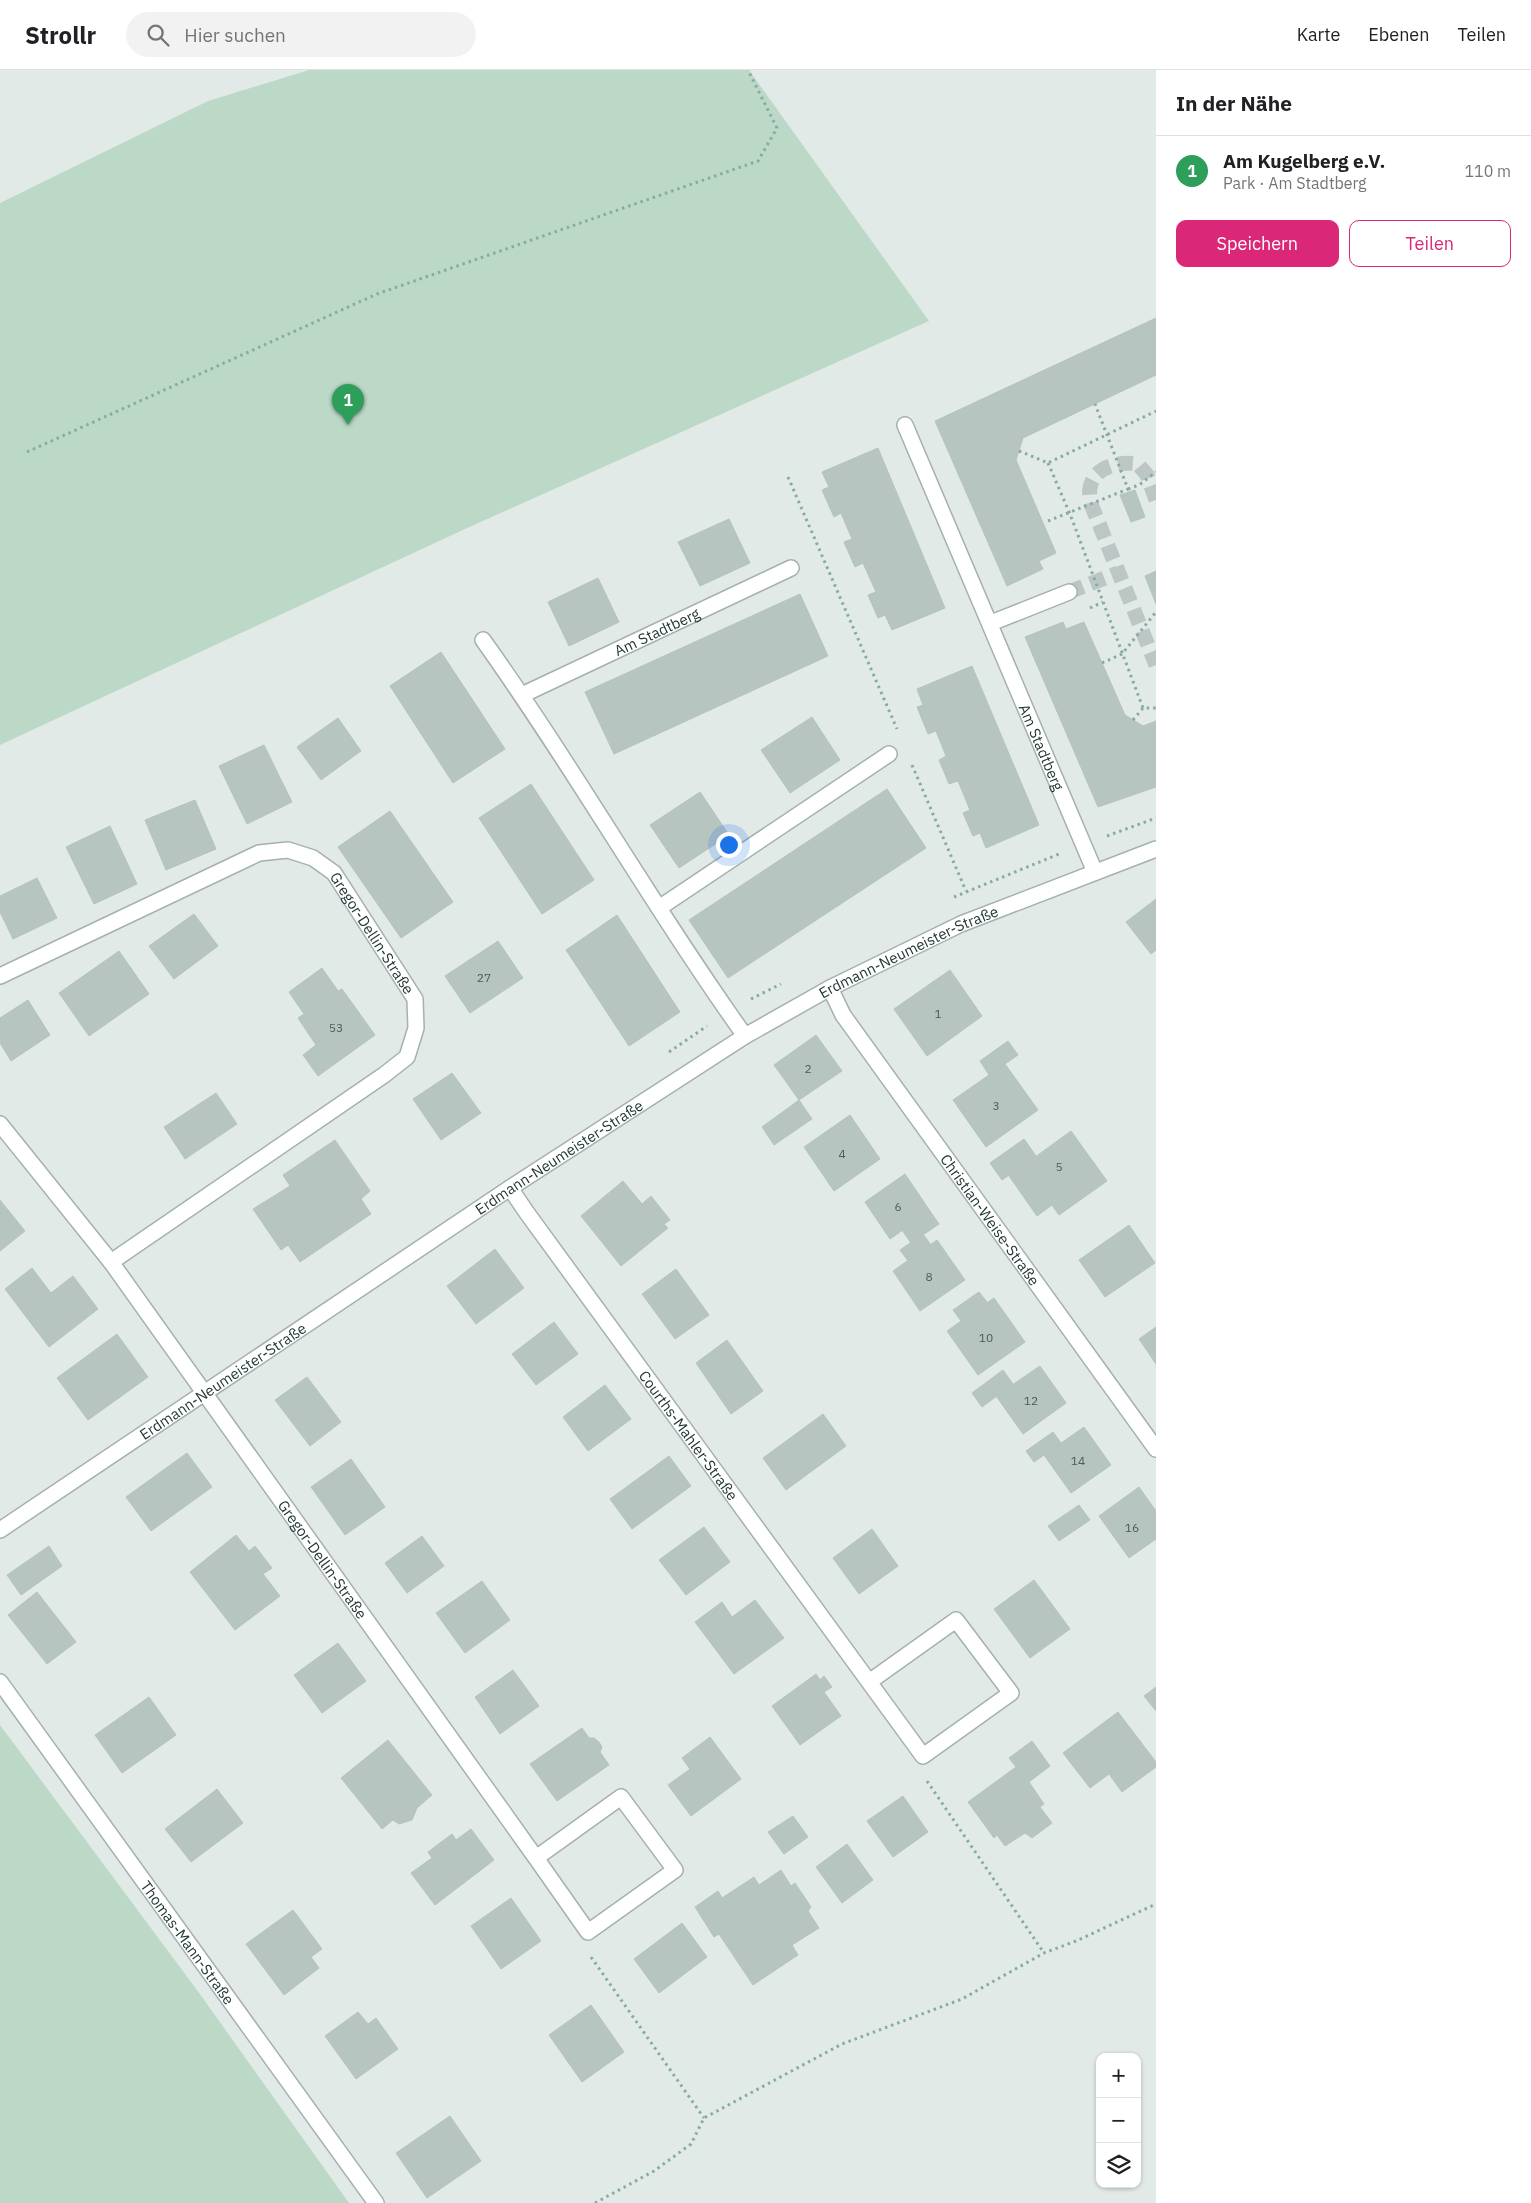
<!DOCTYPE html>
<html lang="de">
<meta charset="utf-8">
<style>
:root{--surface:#fff;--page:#f2f2f2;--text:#202124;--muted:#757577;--line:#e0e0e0;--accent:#db2777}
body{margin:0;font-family:"IBM Plex Sans",sans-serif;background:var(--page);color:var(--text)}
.controls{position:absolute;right:15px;bottom:15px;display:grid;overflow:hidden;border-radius:10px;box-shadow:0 1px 4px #0004}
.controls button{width:45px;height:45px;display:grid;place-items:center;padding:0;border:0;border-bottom:1px solid var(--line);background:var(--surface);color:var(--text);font:25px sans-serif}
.you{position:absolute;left:728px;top:774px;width:18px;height:18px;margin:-12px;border:4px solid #fff;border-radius:50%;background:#1a73e8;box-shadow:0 0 0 8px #1a73e833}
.badge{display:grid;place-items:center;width:32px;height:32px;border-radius:50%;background:var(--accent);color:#fff;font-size:16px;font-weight:700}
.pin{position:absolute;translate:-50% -41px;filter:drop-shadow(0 1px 2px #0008)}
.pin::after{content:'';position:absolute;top:26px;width:18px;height:15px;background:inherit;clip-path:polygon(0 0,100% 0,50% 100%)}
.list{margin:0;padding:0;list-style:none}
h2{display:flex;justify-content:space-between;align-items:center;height:65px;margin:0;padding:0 20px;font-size:21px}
h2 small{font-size:16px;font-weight:400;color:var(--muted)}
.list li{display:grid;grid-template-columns:32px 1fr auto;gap:15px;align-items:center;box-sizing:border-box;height:70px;padding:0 20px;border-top:1px solid var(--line)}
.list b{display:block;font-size:19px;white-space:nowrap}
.list p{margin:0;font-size:16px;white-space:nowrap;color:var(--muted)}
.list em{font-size:16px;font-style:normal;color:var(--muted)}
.actions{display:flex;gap:10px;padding:15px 20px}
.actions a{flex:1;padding:11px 0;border:1px solid var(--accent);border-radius:10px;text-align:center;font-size:18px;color:var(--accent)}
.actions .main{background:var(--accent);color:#fff}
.icon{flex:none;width:28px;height:28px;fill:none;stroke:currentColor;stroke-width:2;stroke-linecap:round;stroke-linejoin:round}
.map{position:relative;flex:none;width:1156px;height:2133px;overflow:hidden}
header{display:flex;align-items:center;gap:30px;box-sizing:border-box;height:70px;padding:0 25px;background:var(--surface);border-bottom:1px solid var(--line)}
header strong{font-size:24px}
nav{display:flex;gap:28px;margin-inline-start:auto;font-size:18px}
.search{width:350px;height:45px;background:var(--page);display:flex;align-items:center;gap:12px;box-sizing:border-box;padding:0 18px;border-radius:28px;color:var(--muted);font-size:19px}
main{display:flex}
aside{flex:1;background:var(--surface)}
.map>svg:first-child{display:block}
.green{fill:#bcd9c8}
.building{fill:#b7c5c1;stroke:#b5c3bf}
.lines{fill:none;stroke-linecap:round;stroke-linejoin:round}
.street-tunnel{stroke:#bcc7c5;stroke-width:15;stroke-dasharray:15 8;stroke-linecap:butt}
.street-casing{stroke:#a5b1af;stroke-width:18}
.path{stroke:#85aba4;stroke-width:3;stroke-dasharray:2.5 4;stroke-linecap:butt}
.street{stroke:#fff;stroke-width:15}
.labels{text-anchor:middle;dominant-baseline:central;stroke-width:4;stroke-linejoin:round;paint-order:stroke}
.number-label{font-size:12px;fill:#485c5a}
.street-label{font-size:15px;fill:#233937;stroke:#f2f7f5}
</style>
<header>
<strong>Strollr</strong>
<div class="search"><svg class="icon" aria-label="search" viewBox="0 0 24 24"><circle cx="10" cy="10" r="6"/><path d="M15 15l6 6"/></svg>Hier suchen</div>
<nav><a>Karte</a><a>Ebenen</a><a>Teilen</a></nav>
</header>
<main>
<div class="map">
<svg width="1156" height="2133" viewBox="0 0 1156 2133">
<rect width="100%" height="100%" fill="#e2eae8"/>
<g class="green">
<polygon points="309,0 749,0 929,251 465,459 0,675 0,133 208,31"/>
<polygon points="0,1655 197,1920 349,2133 0,2133"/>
</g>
<g class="building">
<polygon points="1156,248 1156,305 1023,368 1016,390 1056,483 1039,491 1043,499 1007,516 935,351"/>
<polygon points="878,378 945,538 892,560 885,545 878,548 868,525 876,522 863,493 855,497 844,472 852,469 841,443 834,447 822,420 829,417 822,402"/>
<polygon points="1135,420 1145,447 1131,452 1120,425"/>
<polygon points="729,449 750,493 700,516 678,472"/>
<polygon points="1156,501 1156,534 1145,506"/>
<polygon points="598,508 619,552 569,576 548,532"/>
<polygon points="800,524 828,586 614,684 585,622"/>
<polygon points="1063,552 1066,559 1084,552 1125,645 1143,656 1156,651 1156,717 1098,737 1025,567"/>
<polygon points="441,582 505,679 453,713 390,616"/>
<polygon points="972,596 1039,755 986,778 980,763 973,766 963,743 970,740 958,711 949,714 939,690 946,686 936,661 928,664 917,637 923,635 917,619"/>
<polygon points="812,647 840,690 790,723 761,680"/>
<polygon points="338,648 361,681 321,710 297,677"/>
<polygon points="264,675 292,732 247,754 219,696"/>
<polygon points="531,714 594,810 542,844 479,748"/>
<polygon points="887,719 926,778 728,908 689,850"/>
<polygon points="700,722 729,765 679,798 650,755"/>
<polygon points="195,730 216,779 166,800 145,750"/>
<polygon points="390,741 453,832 401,868 338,777"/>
<polygon points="110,756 137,814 94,834 66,777"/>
<polygon points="37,808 57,848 13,869 0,842 0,826"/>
<polygon points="1156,829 1156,880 1151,884 1126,852"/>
<polygon points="194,844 218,876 174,909 149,876"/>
<polygon points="617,845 680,942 629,976 566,880"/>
<polygon points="498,871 523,908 470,943 445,906"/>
<polygon points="119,881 149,924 89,966 59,923"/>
<polygon points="322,898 338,921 342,919 375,965 318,1006 303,985 316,975 298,948 304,944 289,922"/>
<polygon points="950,900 982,946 927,986 894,939"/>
<polygon points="28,930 50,965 11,991 0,973 0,948"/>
<polygon points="816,965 842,1001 799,1030 774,995"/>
<polygon points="1008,971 1018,985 989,1005 980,991"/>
<polygon points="1005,994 1038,1040 986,1077 953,1030"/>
<polygon points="452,1003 481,1043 441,1070 413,1029"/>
<polygon points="216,1023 237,1054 185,1089 164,1057"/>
<polygon points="799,1030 812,1049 774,1075 762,1057"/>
<polygon points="850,1045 880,1089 834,1121 804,1077"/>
<polygon points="1071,1061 1107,1111 1059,1145 1052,1135 1037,1146 1009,1106"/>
<polygon points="1024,1069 1036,1086 1002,1110 990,1093"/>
<polygon points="335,1070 370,1121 361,1129 371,1144 300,1192 288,1175 281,1180 253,1139 290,1116 283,1105"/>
<polygon points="905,1104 930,1141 890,1169 865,1132"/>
<polygon points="623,1111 642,1134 651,1126 670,1150 664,1154 668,1158 621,1196 581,1146"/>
<polygon points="0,1130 25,1161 0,1181"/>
<polygon points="930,1141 939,1154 911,1173 902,1160"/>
<polygon points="1129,1155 1155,1193 1105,1227 1079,1190"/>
<polygon points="923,1164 931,1175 908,1191 900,1180"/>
<polygon points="937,1170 965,1210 920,1241 893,1201"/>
<polygon points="495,1179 524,1218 476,1254 447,1216"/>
<polygon points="32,1198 51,1223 73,1206 98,1239 49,1277 5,1219"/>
<polygon points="676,1199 709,1245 675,1269 642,1224"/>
<polygon points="979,1222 987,1232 961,1251 953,1240"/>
<polygon points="994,1228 1025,1272 978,1305 947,1261"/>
<polygon points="554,1252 578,1284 536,1315 512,1284"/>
<polygon points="1156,1257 1156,1294 1139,1269"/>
<polygon points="117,1264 148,1307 88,1350 57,1308"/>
<polygon points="727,1270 763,1321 731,1344 696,1293"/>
<polygon points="1040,1296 1066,1333 1023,1364 996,1326"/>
<polygon points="1003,1300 1013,1314 982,1337 972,1323"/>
<polygon points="307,1307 341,1352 310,1376 275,1330"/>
<polygon points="605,1315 631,1349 588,1381 563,1347"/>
<polygon points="823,1344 846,1376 786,1420 763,1388"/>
<polygon points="1084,1357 1111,1395 1071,1423 1044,1385"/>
<polygon points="1053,1362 1061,1373 1034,1392 1026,1381"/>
<polygon points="187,1383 212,1417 151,1461 126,1427"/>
<polygon points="669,1386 691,1416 632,1459 610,1429"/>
<polygon points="351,1389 385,1437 345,1465 311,1417"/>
<polygon points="1139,1417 1156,1441 1156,1469 1129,1488 1099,1446"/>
<polygon points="1079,1435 1090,1450 1059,1471 1048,1456"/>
<polygon points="704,1457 730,1492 686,1525 659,1490"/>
<polygon points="872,1459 898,1496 859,1524 833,1488"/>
<polygon points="236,1465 249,1481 255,1476 272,1498 263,1504 280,1526 235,1560 190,1502"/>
<polygon points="422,1466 444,1496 407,1523 385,1493"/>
<polygon points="49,1476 62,1496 21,1525 7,1505"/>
<polygon points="1034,1510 1070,1559 1030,1588 994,1539"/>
<polygon points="482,1511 510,1550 465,1583 436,1543"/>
<polygon points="37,1522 76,1572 47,1594 8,1545"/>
<polygon points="755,1530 784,1568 734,1604 695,1552 722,1532 732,1547"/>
<polygon points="338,1573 366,1611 322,1643 294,1605"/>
<polygon points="513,1600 539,1636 500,1664 475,1627"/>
<polygon points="816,1604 820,1610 824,1606 832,1617 824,1622 841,1646 800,1675 772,1636"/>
<polygon points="1156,1617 1156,1641 1144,1626"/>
<polygon points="149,1627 176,1665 122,1703 95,1665"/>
<polygon points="1118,1642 1156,1692 1156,1697 1122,1722 1109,1704 1090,1718 1063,1683"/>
<polygon points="582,1658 589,1668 594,1668 599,1672 602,1677 600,1682 609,1695 557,1731 530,1694"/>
<polygon points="710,1667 741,1709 691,1746 668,1715 690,1699 682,1688"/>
<polygon points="388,1670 432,1725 417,1738 412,1750 399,1754 393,1750 382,1759 341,1708"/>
<polygon points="1032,1671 1050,1696 1029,1712 1044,1734 1040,1737 1052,1753 1032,1768 1025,1763 1005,1776 997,1765 994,1768 968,1732 1016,1697 1009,1688"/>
<polygon points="217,1719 243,1753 191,1792 165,1759"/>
<polygon points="903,1726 928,1762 893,1787 867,1751"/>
<polygon points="793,1746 808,1767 784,1784 768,1762"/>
<polygon points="471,1759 494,1790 435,1835 411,1803 432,1788 428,1782 452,1764 456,1770"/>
<polygon points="847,1774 873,1810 842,1833 816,1797"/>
<polygon points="781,1800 791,1816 795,1813 811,1837 808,1841 819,1858 792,1875 798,1885 753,1915 719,1864 714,1867 695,1837 718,1821 722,1828 754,1807 759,1815"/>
<polygon points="511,1828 541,1871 501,1899 471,1856"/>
<polygon points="293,1840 322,1879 311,1887 319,1898 284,1925 246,1874"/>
<polygon points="682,1853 707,1887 659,1923 634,1889"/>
<polygon points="591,1935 624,1982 582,2012 549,1965"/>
<polygon points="358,1942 368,1954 376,1948 398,1979 356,2009 325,1966"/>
<polygon points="450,2046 481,2091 427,2128 396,2083"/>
</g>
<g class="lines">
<g class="street-tunnel">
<path d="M1156 430 1147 405 1138 394C1120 391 1094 396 1090 418 1089 423 1090 429 1091 434L1156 595"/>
<polyline points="1069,522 1118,503"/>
</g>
<g class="street-casing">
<g id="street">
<path id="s1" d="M905 355 1095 802"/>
<polyline points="991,553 1069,522"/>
<path d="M483 570C575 699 653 837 745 966"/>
<path id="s2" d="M522 625 791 498"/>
<polyline points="659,838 889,684"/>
<path id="s3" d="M0 906 259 783 288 780 313 788 334 803 415 929 416 958 407 987 384 1005 111 1192"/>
<path id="s4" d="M830 918 843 945 1156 1379"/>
<path id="s5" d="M0 1054 111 1192 536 1788 588 1862 675 1800 621 1727 536 1788"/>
<path id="s6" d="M510 1118 527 1143 923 1686 1011 1623 956 1550 869 1612"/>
<path id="s7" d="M0 1460 510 1118 745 966 830 918 961 854 1156 779"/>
<path id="s8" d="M0 1612 376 2133"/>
</g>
</g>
<g class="path">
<polyline points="1019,381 1048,393 1156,341"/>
<polyline points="27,382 377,224 758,91 777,58 748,0"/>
<polyline points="1048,393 1070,444 1143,638 1156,638"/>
<polyline points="788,407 897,659"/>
<polyline points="1128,419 1139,415 1156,402"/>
<polyline points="1048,451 1128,419 1095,334"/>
<polyline points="1090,538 1103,532"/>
<polyline points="1102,593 1122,584 1156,542"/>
<polyline points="1133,650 1143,638"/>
<polyline points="912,695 966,821"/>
<polyline points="1107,766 1156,748"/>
<polyline points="954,827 1059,784"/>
<polyline points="751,929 781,914"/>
<polyline points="669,982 707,956"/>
<polyline points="927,1711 1044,1883"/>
<polyline points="591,1887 704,2048"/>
<polyline points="595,2133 654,2101 691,2074 704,2048 842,1974 962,1929 1044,1883 1076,1871 1156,1834"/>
</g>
<use href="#street" class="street"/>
</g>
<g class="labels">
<g class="number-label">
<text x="484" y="907">27</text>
<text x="938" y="943">1</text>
<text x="336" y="957">53</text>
<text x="808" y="998">2</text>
<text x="996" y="1035">3</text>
<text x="842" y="1083">4</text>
<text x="1059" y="1096">5</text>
<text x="898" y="1136">6</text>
<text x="929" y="1206">8</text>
<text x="986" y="1267">10</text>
<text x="1031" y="1330">12</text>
<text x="1078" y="1390">14</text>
<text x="1132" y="1457">16</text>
</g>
<g class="street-label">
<text stroke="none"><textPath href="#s2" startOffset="149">Am Stadtberg</textPath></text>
<text stroke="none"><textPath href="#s1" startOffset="350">Am Stadtberg</textPath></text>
<text stroke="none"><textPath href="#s3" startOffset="439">Gregor-Dellin-Straße</textPath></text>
<text stroke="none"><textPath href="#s7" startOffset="1078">Erdmann-Neumeister-Straße</textPath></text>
<text stroke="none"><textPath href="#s7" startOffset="672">Erdmann-Neumeister-Straße</textPath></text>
<text stroke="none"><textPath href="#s4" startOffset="282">Christian-Weise-Straße</textPath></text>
<text stroke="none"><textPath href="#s7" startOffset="268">Erdmann-Neumeister-Straße</textPath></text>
<text stroke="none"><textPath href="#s6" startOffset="305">Courths-Mahler-Straße</textPath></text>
<text stroke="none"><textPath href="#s5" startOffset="542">Gregor-Dellin-Straße</textPath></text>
<text stroke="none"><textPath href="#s8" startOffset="321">Thomas-Mann-Straße</textPath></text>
</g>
</g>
</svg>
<div class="controls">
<button>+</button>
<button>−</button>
<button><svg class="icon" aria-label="layers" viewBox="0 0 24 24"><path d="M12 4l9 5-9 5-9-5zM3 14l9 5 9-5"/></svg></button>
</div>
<div class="you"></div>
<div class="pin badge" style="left:348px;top:355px;background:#2e9e5b">1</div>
</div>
<aside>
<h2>In der Nähe<small></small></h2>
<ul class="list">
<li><span class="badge" style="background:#2e9e5b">1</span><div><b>Am Kugelberg e.V.</b><p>Park · Am Stadtberg</p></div><em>110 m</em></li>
</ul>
<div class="actions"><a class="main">Speichern</a><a>Teilen</a></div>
</aside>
</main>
